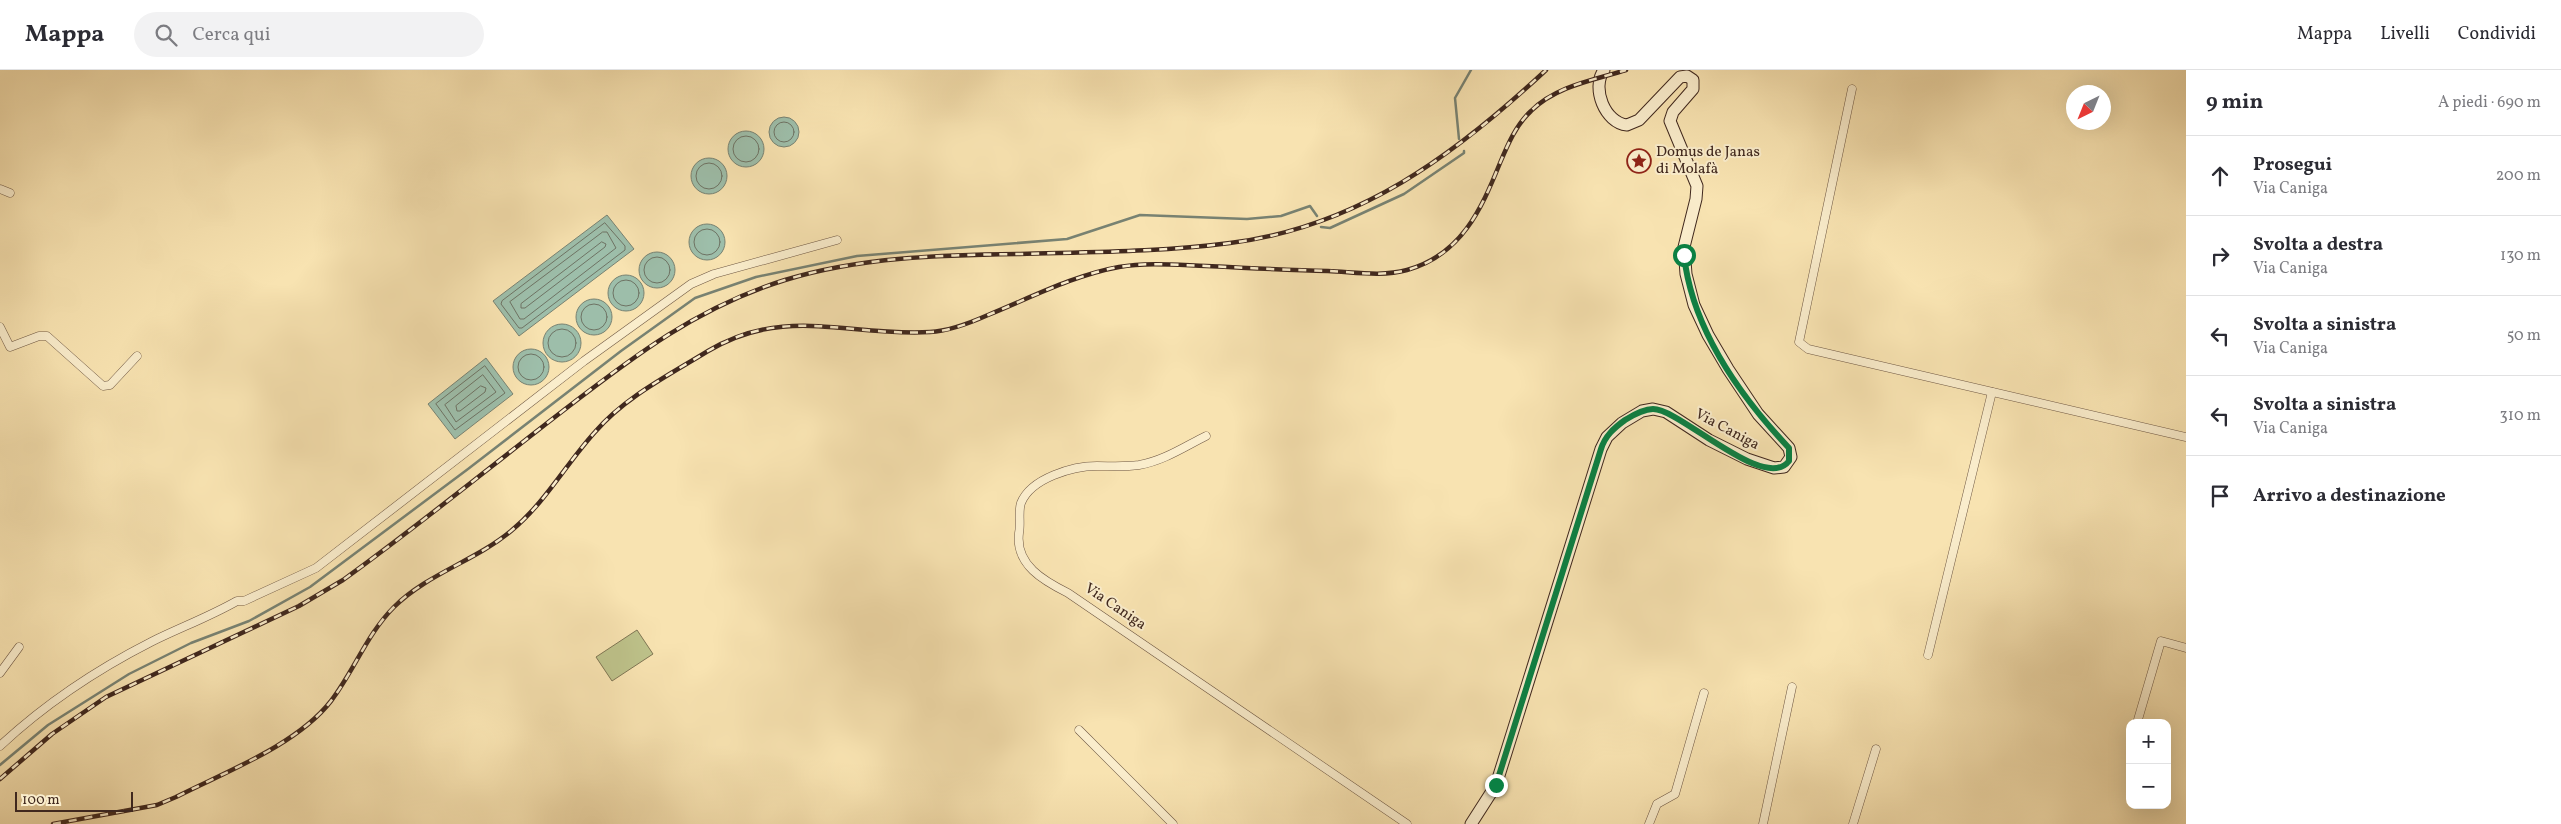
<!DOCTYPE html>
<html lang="it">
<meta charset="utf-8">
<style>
:root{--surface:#fff;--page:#f2f2f3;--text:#2b2b33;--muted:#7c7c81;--line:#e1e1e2}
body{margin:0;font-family:Vollkorn,serif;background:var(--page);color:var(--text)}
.controls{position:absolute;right:15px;bottom:15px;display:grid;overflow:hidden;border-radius:10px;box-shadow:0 5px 20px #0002}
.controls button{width:45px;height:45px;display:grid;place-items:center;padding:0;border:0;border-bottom:1px solid var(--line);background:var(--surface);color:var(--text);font:25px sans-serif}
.compass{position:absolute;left:2066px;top:15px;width:45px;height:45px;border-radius:50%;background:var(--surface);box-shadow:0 5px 20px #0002;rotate:223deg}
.scale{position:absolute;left:15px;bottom:12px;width:118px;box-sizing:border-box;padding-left:5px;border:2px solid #40281e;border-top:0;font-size:14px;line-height:18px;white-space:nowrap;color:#40281e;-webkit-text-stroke:4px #faedcc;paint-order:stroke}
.stop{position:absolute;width:15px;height:15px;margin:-11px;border:4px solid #0b8043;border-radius:50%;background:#fff}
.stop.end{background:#0b8043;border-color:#fff;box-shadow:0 1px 5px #0008}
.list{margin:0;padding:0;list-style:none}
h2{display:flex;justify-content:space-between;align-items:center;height:65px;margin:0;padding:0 20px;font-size:21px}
h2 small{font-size:16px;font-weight:400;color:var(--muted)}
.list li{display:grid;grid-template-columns:32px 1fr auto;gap:15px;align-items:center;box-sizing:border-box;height:80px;padding:0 20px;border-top:1px solid var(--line)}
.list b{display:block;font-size:19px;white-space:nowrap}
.list p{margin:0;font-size:16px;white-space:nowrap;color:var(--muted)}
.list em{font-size:16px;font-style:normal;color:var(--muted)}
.icon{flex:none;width:28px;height:28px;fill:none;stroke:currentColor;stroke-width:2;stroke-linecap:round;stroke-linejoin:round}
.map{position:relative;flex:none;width:2186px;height:754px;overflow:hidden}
header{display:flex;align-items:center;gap:30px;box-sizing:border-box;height:70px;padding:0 25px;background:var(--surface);border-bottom:1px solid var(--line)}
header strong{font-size:24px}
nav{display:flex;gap:28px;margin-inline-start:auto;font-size:18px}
.search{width:350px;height:45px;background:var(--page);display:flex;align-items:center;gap:12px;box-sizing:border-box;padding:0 18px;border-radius:28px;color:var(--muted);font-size:19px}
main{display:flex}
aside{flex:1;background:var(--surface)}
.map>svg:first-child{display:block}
.green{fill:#bec38b;stroke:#7f7654}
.water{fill:#9dbeaa;stroke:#788272}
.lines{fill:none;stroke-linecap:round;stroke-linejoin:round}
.shore{stroke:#6e7364;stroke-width:1}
.stream{stroke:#788272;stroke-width:2.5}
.street-casing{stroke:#6e5743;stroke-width:9}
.secondary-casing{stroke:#40281e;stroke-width:13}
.street{stroke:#faedcc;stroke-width:8}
.secondary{stroke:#faedcc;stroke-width:11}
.rail-casing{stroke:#40281e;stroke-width:4.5}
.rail{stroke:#faedcc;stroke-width:2.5;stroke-dasharray:8;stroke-linecap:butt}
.route{stroke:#0b8043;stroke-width:6}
.labels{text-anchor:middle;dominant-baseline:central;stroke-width:4;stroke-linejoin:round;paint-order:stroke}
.poi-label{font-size:15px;fill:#40281e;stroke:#faedcc;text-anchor:start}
.street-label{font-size:15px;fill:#40281e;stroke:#faedcc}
</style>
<header>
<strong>Mappa</strong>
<div class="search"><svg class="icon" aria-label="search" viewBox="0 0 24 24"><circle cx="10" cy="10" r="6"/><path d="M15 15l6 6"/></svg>Cerca qui</div>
<nav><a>Mappa</a><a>Livelli</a><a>Condividi</a></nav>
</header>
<main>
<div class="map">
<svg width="2186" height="754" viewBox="0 0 2186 754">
<rect width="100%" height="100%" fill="#f8e3b1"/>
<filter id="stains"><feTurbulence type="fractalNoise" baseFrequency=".004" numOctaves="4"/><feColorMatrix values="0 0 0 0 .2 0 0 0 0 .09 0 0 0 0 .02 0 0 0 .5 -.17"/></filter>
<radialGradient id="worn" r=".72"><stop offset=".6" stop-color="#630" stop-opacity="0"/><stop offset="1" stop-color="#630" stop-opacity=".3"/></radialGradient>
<polygon class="green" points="637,560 653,584 612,611 596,587"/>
<g class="water">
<circle cx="784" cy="62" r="15"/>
<circle cx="746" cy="79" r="18"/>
<circle cx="709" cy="106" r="18"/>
<polygon points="607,145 634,179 519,266 493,231"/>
<circle cx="707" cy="172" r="18"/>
<circle cx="657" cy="200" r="18"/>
<circle cx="626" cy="223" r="18"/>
<circle cx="594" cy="247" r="18"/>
<circle cx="562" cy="273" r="19"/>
<circle cx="531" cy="297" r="18"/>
<polygon points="486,288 513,324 455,369 428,334"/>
</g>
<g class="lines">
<g class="shore">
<circle cx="784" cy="62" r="10"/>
<circle cx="746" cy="79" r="13"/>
<circle cx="709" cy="106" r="13"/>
<polygon points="605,153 625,176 625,180 522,258 519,258 501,234 502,231"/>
<circle cx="707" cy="172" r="13"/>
<polygon points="603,162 607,162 616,178 524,249 520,249 510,232"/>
<polygon points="602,172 606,174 605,177 525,238 521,238 521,234"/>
<circle cx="657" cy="200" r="13"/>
<circle cx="626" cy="223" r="13"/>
<circle cx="594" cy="247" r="13"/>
<circle cx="562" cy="273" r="14"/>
<circle cx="531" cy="297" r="13"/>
<polygon points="485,296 505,323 455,360 436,334"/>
<polygon points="483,305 496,322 456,352 445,335"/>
<polygon points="481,316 486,318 485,322 460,341 457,341 456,336"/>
</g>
<g class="stream">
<polyline points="1459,69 1455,28 1471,0"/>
<polyline points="1321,157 1330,158 1404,124 1464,83 1464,81"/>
<polyline points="0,695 48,655 129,604 191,573 249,551 310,517 468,399 621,281 695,228 756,207 857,186 1067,169 1140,145 1247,149 1281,146 1310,136 1317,146"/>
</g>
<g class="street-casing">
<g id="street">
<polyline points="1852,19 1799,272 1808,279 2186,367"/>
<polyline points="0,119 10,123"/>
<polyline points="0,257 10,277 39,266 47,266 103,316 110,315 137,286"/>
<path d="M1206 366C1184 377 1163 391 1139 395 1125 397 1111 396 1097 396 1073 396 1031 408 1021 433 1018 441 1021 454 1019 463 1015 495 1044 511 1068 523L1407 754"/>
<polyline points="1928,585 1992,322"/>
<polyline points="0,603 19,577"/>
<polyline points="2137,653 2161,571 2186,578"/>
<polyline points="1079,660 1173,754"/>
<path d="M0 676C45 634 96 600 151 572 179 558 209 547 237 531H244L316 498 584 291 691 214 714 204 837 170"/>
<polyline points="1649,754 1657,734 1675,724 1704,623"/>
<polyline points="1763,754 1792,617"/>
<polyline points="1853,754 1876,679"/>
</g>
</g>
<g class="secondary-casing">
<path id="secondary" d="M1471 754 1496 715 1601 379 1607 367 1622 353 1642 341 1653 339 1666 342 1709 370 1747 389 1774 398 1784 397 1791 387 1789 378 1758 344 1728 299 1708 265 1694 235 1686 204 1684 177 1696 129 1697 116 1670 51 1673 42 1693 19V10L1687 6 1680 7 1639 50 1627 55C1605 53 1591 18 1604 0"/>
</g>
<use href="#street" class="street"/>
<use href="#secondary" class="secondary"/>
<g class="rail-casing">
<g id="rail">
<path d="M0 709 52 664 106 627 299 536 343 510C418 456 490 397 564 340 634 286 698 237 785 210 860 187 941 185 1020 184 1090 182 1161 182 1230 173 1358 157 1455 85 1546 0"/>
<path d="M53 754 157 735 176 727C225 702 297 675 331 631 354 601 367 564 394 537 427 504 475 491 511 461 545 433 566 394 595 362 625 327 669 305 708 281 786 235 848 267 930 262 950 261 970 253 988 245 1030 228 1074 205 1119 197 1147 192 1178 195 1206 196 1247 198 1288 200 1328 201 1354 202 1382 207 1407 200 1461 185 1481 140 1500 93 1508 74 1516 55 1531 41 1556 16 1594 10 1626 0"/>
</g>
</g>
<use href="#rail" class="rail"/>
</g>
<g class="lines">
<path class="route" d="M1496 715 1601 379C1605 366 1614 358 1625 350 1633 345 1643 339 1653 339 1681 339 1764 423 1789 391V378C1739 325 1692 259 1684 185"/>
</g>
<defs>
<g id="sight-ring" transform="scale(1.25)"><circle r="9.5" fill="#faedcc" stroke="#8f2418" stroke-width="1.5"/><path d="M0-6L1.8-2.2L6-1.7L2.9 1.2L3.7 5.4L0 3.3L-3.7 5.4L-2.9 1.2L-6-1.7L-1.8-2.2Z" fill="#8f2418"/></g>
</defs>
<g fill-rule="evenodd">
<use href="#sight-ring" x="1639" y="91"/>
</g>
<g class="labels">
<g class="poi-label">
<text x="1656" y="82">Domus de Janas<tspan x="1656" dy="17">di Molafà</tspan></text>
</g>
<g class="street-label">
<text transform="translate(1727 360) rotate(28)">Via Caniga</text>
<text transform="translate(1115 537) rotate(34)">Via Caniga</text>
</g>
</g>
<rect width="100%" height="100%" filter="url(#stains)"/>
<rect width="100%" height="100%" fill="url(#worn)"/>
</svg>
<div class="controls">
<button>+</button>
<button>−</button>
</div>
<svg class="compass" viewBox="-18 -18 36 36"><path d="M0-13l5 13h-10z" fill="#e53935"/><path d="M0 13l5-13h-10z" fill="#7c7c81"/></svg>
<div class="scale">100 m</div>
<div class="stop" style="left:1684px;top:185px"></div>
<div class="stop end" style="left:1496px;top:715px"></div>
</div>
<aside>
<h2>9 min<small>A piedi · 690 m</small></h2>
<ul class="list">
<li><svg class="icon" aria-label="ahead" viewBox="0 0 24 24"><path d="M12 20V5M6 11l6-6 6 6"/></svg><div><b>Prosegui</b><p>Via Caniga</p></div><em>200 m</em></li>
<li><svg class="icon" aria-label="right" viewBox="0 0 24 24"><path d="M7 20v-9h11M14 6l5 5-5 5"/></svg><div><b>Svolta a destra</b><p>Via Caniga</p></div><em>130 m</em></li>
<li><svg class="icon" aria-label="left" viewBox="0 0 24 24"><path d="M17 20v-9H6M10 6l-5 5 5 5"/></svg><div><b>Svolta a sinistra</b><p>Via Caniga</p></div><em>50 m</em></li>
<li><svg class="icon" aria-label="left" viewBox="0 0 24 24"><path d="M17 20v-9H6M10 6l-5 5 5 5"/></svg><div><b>Svolta a sinistra</b><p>Via Caniga</p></div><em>310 m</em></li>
<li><svg class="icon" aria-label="arrive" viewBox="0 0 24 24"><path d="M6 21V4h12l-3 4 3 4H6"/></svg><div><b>Arrivo a destinazione</b></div></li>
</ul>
</aside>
</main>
